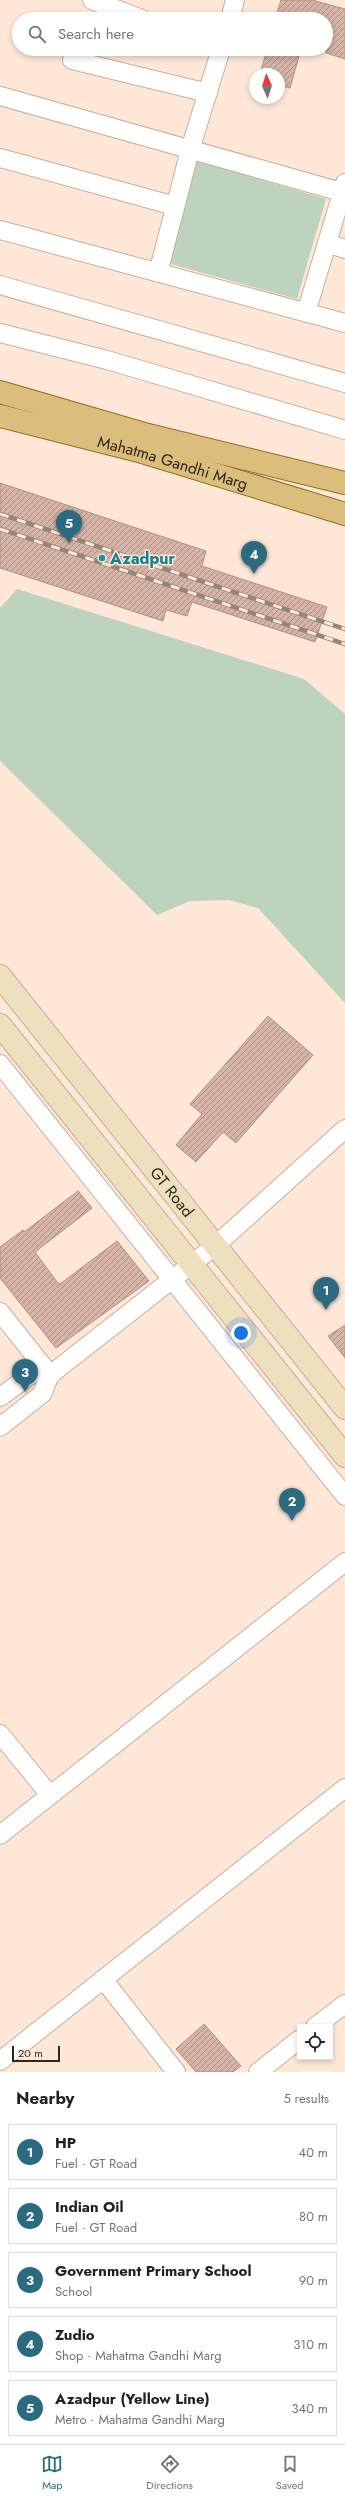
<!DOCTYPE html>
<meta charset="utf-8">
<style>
:root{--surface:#fff;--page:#f2f2f2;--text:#202124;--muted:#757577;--line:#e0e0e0;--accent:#2b6a7f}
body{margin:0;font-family:Jost,sans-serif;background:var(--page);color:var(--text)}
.controls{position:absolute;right:12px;bottom:12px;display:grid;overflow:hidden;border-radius:0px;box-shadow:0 2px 6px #0003}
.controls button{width:36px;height:36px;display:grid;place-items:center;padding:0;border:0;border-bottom:1px solid var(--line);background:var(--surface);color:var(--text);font:20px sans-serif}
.compass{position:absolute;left:249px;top:68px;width:36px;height:36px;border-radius:50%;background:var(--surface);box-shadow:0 2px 6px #0003;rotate:357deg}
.scale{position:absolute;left:12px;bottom:10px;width:48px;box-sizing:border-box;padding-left:4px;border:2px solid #31261e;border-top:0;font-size:11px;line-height:14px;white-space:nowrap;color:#31261e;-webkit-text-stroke:3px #fee7d7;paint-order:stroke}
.you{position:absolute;left:241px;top:1333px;width:14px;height:14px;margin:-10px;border:3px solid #fff;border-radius:50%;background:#1a73e8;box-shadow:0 0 0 6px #1a73e833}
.badge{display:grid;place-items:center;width:26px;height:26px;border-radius:50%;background:var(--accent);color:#fff;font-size:13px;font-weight:700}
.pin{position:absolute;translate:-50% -33px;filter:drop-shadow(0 1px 2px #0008)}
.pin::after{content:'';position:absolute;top:21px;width:14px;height:12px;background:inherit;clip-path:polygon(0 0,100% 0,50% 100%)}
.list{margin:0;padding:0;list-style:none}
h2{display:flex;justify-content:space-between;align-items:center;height:52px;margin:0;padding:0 16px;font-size:17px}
h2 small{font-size:13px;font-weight:400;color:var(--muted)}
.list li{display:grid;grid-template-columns:26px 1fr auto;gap:12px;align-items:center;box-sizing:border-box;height:56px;margin:0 8px 8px;padding:0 8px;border:1px solid var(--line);border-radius:0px}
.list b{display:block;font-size:15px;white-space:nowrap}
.list p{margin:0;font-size:13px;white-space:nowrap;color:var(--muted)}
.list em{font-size:13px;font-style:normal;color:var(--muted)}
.icon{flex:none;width:22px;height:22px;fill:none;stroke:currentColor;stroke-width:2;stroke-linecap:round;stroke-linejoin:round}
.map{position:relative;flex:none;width:345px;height:2072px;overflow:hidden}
.search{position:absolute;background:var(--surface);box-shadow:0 2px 6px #0003;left:12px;right:12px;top:12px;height:44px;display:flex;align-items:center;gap:10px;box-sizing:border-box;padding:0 14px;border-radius:22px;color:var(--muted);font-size:15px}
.sheet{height:372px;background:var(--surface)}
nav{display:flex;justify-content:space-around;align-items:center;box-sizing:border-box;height:56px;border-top:1px solid var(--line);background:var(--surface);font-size:11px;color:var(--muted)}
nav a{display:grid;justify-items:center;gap:2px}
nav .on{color:var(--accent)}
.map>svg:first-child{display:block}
.park{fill:#bed3bd}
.building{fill:url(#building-hatch);stroke:#b29186}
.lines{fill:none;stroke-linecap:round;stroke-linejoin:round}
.street-casing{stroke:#caae9a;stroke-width:20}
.secondary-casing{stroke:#caae9a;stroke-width:24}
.primary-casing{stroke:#916d23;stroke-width:24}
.street{stroke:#fff;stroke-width:18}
.secondary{stroke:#eedfbe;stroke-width:22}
.primary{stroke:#dcbe7c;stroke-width:22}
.rail-casing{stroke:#968579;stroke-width:4.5}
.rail{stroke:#fee7d7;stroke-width:3;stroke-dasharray:9;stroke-linecap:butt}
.culture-dot{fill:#0f9aa8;stroke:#fee7d7;stroke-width:1.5}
.labels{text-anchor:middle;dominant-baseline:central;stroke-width:3;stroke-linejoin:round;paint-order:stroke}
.street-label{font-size:16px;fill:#31261e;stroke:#fee7d7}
.culture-label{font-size:16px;font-weight:bold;fill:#0d838f;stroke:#fee7d7;text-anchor:start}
</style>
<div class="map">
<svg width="345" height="2072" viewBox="0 0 345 2072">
<defs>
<pattern id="building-hatch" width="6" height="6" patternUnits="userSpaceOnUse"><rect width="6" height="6" fill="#d5b3a7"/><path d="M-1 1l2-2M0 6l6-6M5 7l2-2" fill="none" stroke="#ad9187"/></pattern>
</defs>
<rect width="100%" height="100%" fill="#fee7d7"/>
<g class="park">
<polygon points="192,159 326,199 297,299 167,263"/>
<polygon points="17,589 304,679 345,714 345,1003 258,908 229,900 190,901 157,915 0,761 0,608"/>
</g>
<g class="building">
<polygon points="281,0 312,0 345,9 345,59 326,53 326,19 275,19"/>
<polygon points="267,49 301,49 290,88 279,85 279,74 260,74"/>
<polygon points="0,483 206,551 202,566 327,607 315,642 192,602 187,616 166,610 163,621 0,568"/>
<polygon points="268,1016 313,1055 236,1143 223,1132 196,1162 176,1145 202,1114 190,1104"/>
<polygon points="78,1191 92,1208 35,1252 57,1282 60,1284 117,1241 149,1281 56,1348 0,1278 0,1247 23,1230 24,1232"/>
<polygon points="345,1325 345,1358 328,1336"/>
<polygon points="204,2024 241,2066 233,2072 196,2072 176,2049"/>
</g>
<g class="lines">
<g class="street-casing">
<g id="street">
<polyline points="92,0 142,19"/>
<polyline points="230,19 235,0"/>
<polyline points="72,60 208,93"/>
<polyline points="0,96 345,193"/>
<polyline points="0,158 175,206"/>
<polyline points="0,230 345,323"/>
<polyline points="327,243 345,249"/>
<polyline points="158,273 190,150 221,49"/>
<polyline points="0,285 345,383"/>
<polyline points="306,313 345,183"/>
<polyline points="0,333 107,360 345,430"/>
<polyline points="0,1064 345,1496"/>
<polyline points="0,1312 50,1375"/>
<polyline points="0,1397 43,1366"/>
<polyline points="0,1427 42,1394 50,1375 216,1245 345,1129"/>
<polyline points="0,1734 50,1795"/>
<polyline points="0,1835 345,1562"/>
<polyline points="103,1979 176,2072"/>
<polyline points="315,2027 345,2004"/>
<polyline points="0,2061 345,1788"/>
<polyline points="258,2072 300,2039"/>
</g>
</g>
<g class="secondary-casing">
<g id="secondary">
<path id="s1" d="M0 976 345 1408"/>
<polyline points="0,1025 345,1456"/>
</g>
</g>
<g class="primary-casing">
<g id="primary">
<polyline points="0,392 148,435 345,483"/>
<path id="s2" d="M0 416 139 451 345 514"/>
</g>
</g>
<use href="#street" class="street"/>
<use href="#secondary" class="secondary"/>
<use href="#primary" class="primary"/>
<g class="rail-casing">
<g id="rail">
<polyline points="0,514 345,629"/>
<polyline points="0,529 345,644"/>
</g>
</g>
<use href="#rail" class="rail"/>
</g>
<circle class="culture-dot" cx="102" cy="558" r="4"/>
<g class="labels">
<g class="street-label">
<text stroke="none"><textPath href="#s2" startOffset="179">Mahatma Gandhi Marg</textPath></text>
<text stroke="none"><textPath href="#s1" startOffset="276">GT Road</textPath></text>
</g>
<g class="culture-label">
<text x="110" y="558">Azadpur</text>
</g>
</g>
</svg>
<div class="controls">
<button><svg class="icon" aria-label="locate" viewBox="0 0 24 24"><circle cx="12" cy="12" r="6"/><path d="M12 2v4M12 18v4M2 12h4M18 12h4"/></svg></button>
</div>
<svg class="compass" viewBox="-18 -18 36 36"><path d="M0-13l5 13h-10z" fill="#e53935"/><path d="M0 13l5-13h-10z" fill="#757577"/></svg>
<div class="scale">20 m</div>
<div class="you"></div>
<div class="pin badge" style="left:326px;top:1310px">1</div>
<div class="pin badge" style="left:292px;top:1521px">2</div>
<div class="pin badge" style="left:25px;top:1392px">3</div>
<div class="pin badge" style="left:254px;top:574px">4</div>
<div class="pin badge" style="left:69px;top:543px">5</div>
<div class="search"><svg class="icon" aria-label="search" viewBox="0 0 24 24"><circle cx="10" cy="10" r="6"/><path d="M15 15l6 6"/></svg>Search here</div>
</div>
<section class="sheet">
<h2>Nearby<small>5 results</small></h2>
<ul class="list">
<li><span class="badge">1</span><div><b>HP</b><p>Fuel · GT Road</p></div><em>40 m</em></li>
<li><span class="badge">2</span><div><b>Indian Oil</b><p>Fuel · GT Road</p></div><em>80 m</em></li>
<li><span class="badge">3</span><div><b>Government Primary School</b><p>School</p></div><em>90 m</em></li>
<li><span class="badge">4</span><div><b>Zudio</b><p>Shop · Mahatma Gandhi Marg</p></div><em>310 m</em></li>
<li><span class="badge">5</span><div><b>Azadpur (Yellow Line)</b><p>Metro · Mahatma Gandhi Marg</p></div><em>340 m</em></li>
</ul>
</section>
<nav>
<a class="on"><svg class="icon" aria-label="map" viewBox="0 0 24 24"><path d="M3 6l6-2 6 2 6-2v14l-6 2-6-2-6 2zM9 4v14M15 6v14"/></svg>Map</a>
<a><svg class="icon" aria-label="directions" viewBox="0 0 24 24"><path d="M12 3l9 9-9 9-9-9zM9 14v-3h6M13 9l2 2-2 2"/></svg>Directions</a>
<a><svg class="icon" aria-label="saved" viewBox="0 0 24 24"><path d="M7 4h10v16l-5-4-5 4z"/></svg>Saved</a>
</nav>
